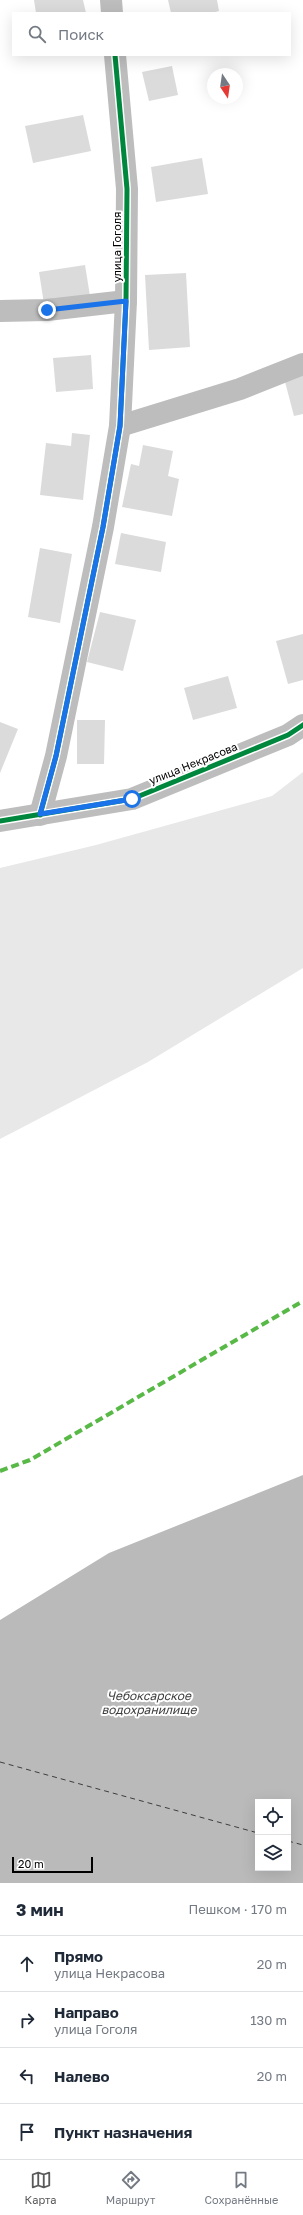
<!DOCTYPE html>
<html lang="ru">
<meta charset="utf-8">
<style>
:root{--surface:#fff;--page:#f6f6f7;--text:#1f2937;--muted:#747a83;--line:#e0e1e3;--accent:#595959}
body{margin:0;font-family:"Golos Text",sans-serif;background:var(--page);color:var(--text)}
.controls{position:absolute;right:12px;bottom:12px;display:grid;overflow:hidden;border-radius:0px;box-shadow:0 4px 16px #0002}
.controls button{width:36px;height:36px;display:grid;place-items:center;padding:0;border:0;border-bottom:1px solid var(--line);background:var(--surface);color:var(--text);font:20px sans-serif}
.compass{position:absolute;left:207px;top:68px;width:36px;height:36px;border-radius:50%;background:var(--surface);box-shadow:0 4px 16px #0002;rotate:167deg}
.scale{position:absolute;left:12px;bottom:10px;width:81px;box-sizing:border-box;padding-left:4px;border:2px solid #000;border-top:0;font-size:11px;line-height:14px;white-space:nowrap;color:#000;-webkit-text-stroke:3px #fff;paint-order:stroke}
.stop{position:absolute;width:12px;height:12px;margin:-9px;border:3px solid #1a73e8;border-radius:50%;background:#fff}
.stop.end{background:#1a73e8;border-color:#fff;box-shadow:0 1px 4px #0008}
.list{margin:0;padding:0;list-style:none}
h2{display:flex;justify-content:space-between;align-items:center;height:52px;margin:0;padding:0 16px;font-size:17px}
h2 small{font-size:13px;font-weight:400;color:var(--muted)}
.list li{display:grid;grid-template-columns:26px 1fr auto;gap:12px;align-items:center;box-sizing:border-box;height:56px;padding:0 16px;border-top:1px solid var(--line)}
.list b{display:block;font-size:15px;white-space:nowrap}
.list p{margin:0;font-size:13px;white-space:nowrap;color:var(--muted)}
.list em{font-size:13px;font-style:normal;color:var(--muted)}
.icon{flex:none;width:22px;height:22px;fill:none;stroke:currentColor;stroke-width:2;stroke-linecap:round;stroke-linejoin:round}
.map{position:relative;flex:none;width:303px;height:1883px;overflow:hidden}
.search{position:absolute;background:var(--surface);box-shadow:0 4px 16px #0002;left:12px;right:12px;top:12px;height:44px;display:flex;align-items:center;gap:10px;box-sizing:border-box;padding:0 14px;border-radius:0px;color:var(--muted);font-size:15px}
.sheet{height:276px;background:var(--surface)}
nav{display:flex;justify-content:space-around;align-items:center;box-sizing:border-box;height:56px;border-top:1px solid var(--line);background:var(--surface);font-size:11px;color:var(--muted)}
nav a{display:grid;justify-items:center;gap:2px}
nav .on{color:var(--accent)}
.map>svg:first-child{display:block}
.green{fill:#e8e8e8}
.water{fill:#bababa;fill-rule:evenodd}
.lines{fill:none;stroke-linecap:round;stroke-linejoin:round}
.ferry{stroke:#3d3d3d;stroke-width:1;stroke-dasharray:5 4;stroke-linecap:butt}
.building{fill:#dbdbdb}
.minor{stroke:#bdbdbd;stroke-width:22}
.quiet{stroke:#58b947;stroke-width:4;stroke-dasharray:8 4;stroke-linecap:butt}
.cycleway-casing{stroke:#fff;stroke-width:8}
.cycleway{stroke:#00873e;stroke-width:5}
.route{stroke:#1a73e8;stroke-width:5}
.labels{text-anchor:middle;dominant-baseline:central;stroke-width:4;stroke-linejoin:round;paint-order:stroke}
.street-label{font-size:11px;fill:#000;stroke:#fff}
.water-label{font-size:12px;font-style:italic;fill:#3d3d3d;stroke:#fff}
</style>
<div class="map">
<svg width="303" height="1883" viewBox="0 0 303 1883">
<rect width="100%" height="100%" fill="#fff"/>
<polygon class="green" points="303,772 303,968 148,1062 0,1139 0,868 96,845 272,796"/>
<path class="water" d="M303 1475V1883H0V1620L109 1553ZM258 1802H288V1868H258Z"/>
<g class="lines">
<g class="ferry">
<polyline points="0,1762 258,1833"/>
<polyline points="288,1841 303,1845"/>
</g>
</g>
<g class="building">
<polygon points="34,0 83,0 86,13 36,13"/>
<polygon points="168,0 217,0 219,11 211,13 171,13"/>
<polygon points="172,66 178,95 149,101 142,72"/>
<polygon points="83,115 91,151 33,163 25,126"/>
<polygon points="202,158 208,194 156,202 151,167"/>
<polygon points="85,265 90,296 44,304 39,272"/>
<polygon points="186,273 190,347 149,350 145,275"/>
<polygon points="91,355 93,389 56,392 53,358"/>
<polygon points="303,373 303,414 294,416 284,378"/>
<polygon points="72,433 90,435 83,500 40,495 46,443 71,446"/>
<polygon points="143,445 173,451 168,476 179,479 172,516 122,507 131,464 139,466"/>
<polygon points="121,533 166,542 161,572 115,564"/>
<polygon points="40,548 72,554 60,623 28,617"/>
<polygon points="100,612 136,620 123,671 87,662"/>
<polygon points="303,634 303,680 288,684 276,641"/>
<polygon points="228,676 237,708 193,720 184,688"/>
<polygon points="77,720 105,720 104,764 77,764"/>
<polygon points="0,722 18,729 0,773"/>
</g>
<g class="lines">
<g class="minor">
<polyline points="111,0 112,13"/>
<polyline points="0,311 47,310 126,301"/>
<polyline points="120,426 240,389 303,364"/>
<polyline points="40,815 56,756 103,527 120,426 126,301 127,189 115,55"/>
<polyline points="0,821 132,799 288,735 303,725"/>
</g>
<polyline class="quiet" points="0,1471 30,1460 303,1301"/>
<g class="cycleway-casing">
<g id="cycleway">
<polyline points="40,815 56,756 103,527 120,426 126,301 127,189 115,55"/>
<polyline points="0,821 132,799 288,735 303,725"/>
</g>
</g>
<use href="#cycleway" class="cycleway"/>
</g>
<g class="lines">
<polyline class="route" points="47,310 126,301 120,426 103,527 56,756 40,814 132,799"/>
</g>
<g class="labels">
<g class="street-label">
<text transform="translate(116 247) rotate(-90)">улица Гоголя</text>
<text transform="translate(193 763) rotate(-22)">улица Некрасова</text>
</g>
<g class="water-label">
<text x="149" y="1695">Чебоксарское<tspan x="149" dy="14">водохранилище</tspan></text>
</g>
</g>
</svg>
<div class="controls">
<button><svg class="icon" aria-label="locate" viewBox="0 0 24 24"><circle cx="12" cy="12" r="6"/><path d="M12 2v4M12 18v4M2 12h4M18 12h4"/></svg></button>
<button><svg class="icon" aria-label="layers" viewBox="0 0 24 24"><path d="M12 4l9 5-9 5-9-5zM3 14l9 5 9-5"/></svg></button>
</div>
<svg class="compass" viewBox="-18 -18 36 36"><path d="M0-13l5 13h-10z" fill="#e53935"/><path d="M0 13l5-13h-10z" fill="#747a83"/></svg>
<div class="scale">20 m</div>
<div class="stop" style="left:132px;top:799px"></div>
<div class="stop end" style="left:47px;top:310px"></div>
<div class="search"><svg class="icon" aria-label="search" viewBox="0 0 24 24"><circle cx="10" cy="10" r="6"/><path d="M15 15l6 6"/></svg>Поиск</div>
</div>
<section class="sheet">
<h2>3 мин<small>Пешком · 170 m</small></h2>
<ul class="list">
<li><svg class="icon" aria-label="ahead" viewBox="0 0 24 24"><path d="M12 20V5M6 11l6-6 6 6"/></svg><div><b>Прямо</b><p>улица Некрасова</p></div><em>20 m</em></li>
<li><svg class="icon" aria-label="right" viewBox="0 0 24 24"><path d="M7 20v-9h11M14 6l5 5-5 5"/></svg><div><b>Направо</b><p>улица Гоголя</p></div><em>130 m</em></li>
<li><svg class="icon" aria-label="left" viewBox="0 0 24 24"><path d="M17 20v-9H6M10 6l-5 5 5 5"/></svg><div><b>Налево</b></div><em>20 m</em></li>
<li><svg class="icon" aria-label="arrive" viewBox="0 0 24 24"><path d="M6 21V4h12l-3 4 3 4H6"/></svg><div><b>Пункт назначения</b></div></li>
</ul>
</section>
<nav>
<a class="on"><svg class="icon" aria-label="map" viewBox="0 0 24 24"><path d="M3 6l6-2 6 2 6-2v14l-6 2-6-2-6 2zM9 4v14M15 6v14"/></svg>Карта</a>
<a><svg class="icon" aria-label="directions" viewBox="0 0 24 24"><path d="M12 3l9 9-9 9-9-9zM9 14v-3h6M13 9l2 2-2 2"/></svg>Маршрут</a>
<a><svg class="icon" aria-label="saved" viewBox="0 0 24 24"><path d="M7 4h10v16l-5-4-5 4z"/></svg>Сохранённые</a>
</nav>
